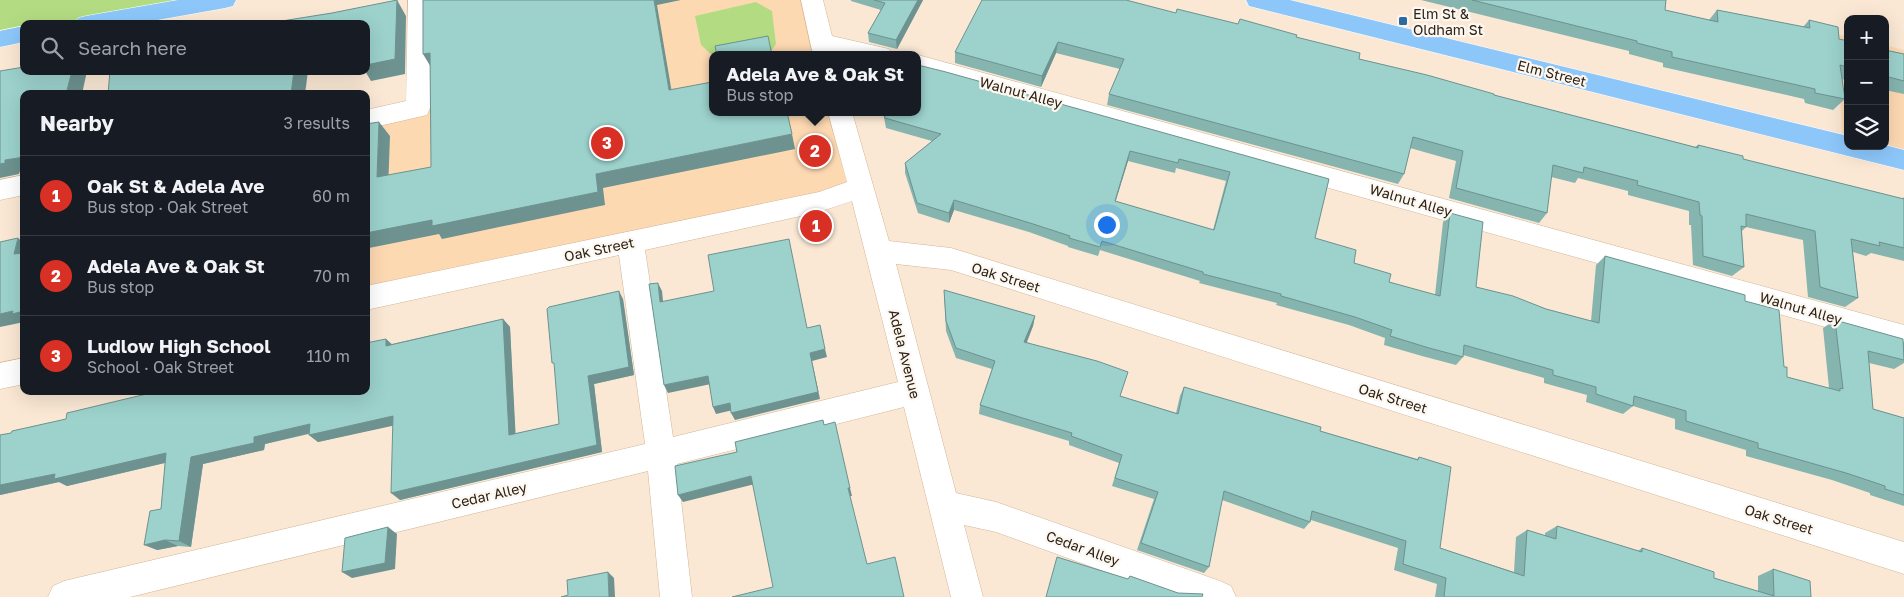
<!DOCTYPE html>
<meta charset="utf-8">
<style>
:root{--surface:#171b24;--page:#242831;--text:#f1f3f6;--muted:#9ea1a6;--line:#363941;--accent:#d93025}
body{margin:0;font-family:"Golos Text",sans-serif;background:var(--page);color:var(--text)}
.controls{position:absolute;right:15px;top:15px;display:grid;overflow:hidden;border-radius:10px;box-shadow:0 5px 20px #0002}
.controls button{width:45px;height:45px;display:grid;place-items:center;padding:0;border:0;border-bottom:1px solid var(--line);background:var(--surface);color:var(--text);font:25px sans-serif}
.you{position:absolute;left:1106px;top:224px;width:18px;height:18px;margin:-12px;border:4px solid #fff;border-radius:50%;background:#1a73e8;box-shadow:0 0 0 8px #1a73e833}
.badge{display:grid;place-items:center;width:32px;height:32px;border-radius:50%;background:var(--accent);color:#fff;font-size:16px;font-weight:700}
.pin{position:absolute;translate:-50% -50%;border:2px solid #fff;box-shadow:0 1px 5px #0006}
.popup{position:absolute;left:709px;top:51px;width:212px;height:65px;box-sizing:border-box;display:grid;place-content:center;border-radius:10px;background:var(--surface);filter:drop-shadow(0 1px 4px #0005);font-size:16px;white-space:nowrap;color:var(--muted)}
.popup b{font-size:19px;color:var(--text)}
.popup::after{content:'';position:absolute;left:50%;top:100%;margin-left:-10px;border:10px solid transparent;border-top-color:var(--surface)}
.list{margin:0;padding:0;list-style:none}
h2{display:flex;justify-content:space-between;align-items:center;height:65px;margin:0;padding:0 20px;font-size:21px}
h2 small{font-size:16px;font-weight:400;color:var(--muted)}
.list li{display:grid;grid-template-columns:32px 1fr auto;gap:15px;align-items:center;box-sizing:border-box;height:80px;padding:0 20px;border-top:1px solid var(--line)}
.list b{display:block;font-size:19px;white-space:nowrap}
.list p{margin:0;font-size:16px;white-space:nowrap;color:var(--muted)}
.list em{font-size:16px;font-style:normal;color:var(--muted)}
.icon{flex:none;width:28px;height:28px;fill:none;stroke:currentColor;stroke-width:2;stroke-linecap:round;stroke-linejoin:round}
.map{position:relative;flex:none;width:1904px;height:597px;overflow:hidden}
.search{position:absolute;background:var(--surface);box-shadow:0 5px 20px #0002;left:20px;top:20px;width:350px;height:55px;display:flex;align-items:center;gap:12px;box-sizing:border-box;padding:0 18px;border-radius:10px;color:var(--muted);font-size:19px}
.panel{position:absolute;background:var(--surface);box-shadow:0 5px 20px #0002;left:20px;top:90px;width:350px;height:305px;border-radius:10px}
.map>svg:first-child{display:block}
.built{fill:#fdd9b2}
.green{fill:#b3dc82}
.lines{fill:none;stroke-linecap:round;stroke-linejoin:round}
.minor-casing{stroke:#d3b596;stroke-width:1}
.major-casing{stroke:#fff;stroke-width:1}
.minor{fill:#fff;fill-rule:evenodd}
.major{fill:#8dc7fa;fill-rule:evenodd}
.wall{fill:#86b4af;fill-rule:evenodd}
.shaded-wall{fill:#6d928f}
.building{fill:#9cd1cc;stroke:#6d928f;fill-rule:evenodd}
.poi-dot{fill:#2d6aa1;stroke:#fdf7f1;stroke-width:2}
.labels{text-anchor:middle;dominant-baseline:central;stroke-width:4.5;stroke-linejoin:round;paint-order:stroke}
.poi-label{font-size:14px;fill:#2d2215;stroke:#fdf7f1;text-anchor:start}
.street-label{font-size:14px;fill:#2d2215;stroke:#fdf7f1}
</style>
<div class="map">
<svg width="1904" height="597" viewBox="0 0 1904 597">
<rect width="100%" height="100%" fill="#fae8d4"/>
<g class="built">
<polygon points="419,0 812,0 825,55 712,55 712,112 840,112 860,188 366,298 366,120 418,108"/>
<polygon points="1836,34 1848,37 1848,146 1843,145"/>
<polygon points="1885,45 1904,50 1904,160 1885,146"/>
</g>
<g class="green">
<polygon points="0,0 225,0 86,24 24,24 24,34 0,39"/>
<polygon points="756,2 772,11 776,44 771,51 754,55 712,55 701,45 695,16"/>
</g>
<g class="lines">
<g class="minor-casing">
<g id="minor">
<polygon points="408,0 430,0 430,108 427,115 366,129 366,110 406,101"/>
<polygon points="801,0 823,0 832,36 889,49 893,55 813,55"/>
<polygon points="918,55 1904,325 1904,349 918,73"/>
<path d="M828 112H852L889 241 951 248 1904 542V574L951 270 896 264 956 493 996 502 1220 581 1231 586 1236 597H1175L996 532 964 525 983 597H951L904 407 677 464 692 597H660L648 471 130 597H48L53 586 64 581 645 444 619 255 366 310V286L819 192 847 182ZM852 201 898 382 673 437 645 250 819 212Z"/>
<polygon points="24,175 24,195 0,200 0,180"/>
<polygon points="24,358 24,384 0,389 0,363"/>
</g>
</g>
<g class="major-casing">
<g id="major">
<polygon points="178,0 236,0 233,6 225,8 135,24 75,24 78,18 86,16"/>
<polygon points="1246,0 1290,0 1848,136 1848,146 1885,145 1904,150 1904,170 1257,8 1249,6"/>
<polygon points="24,26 24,42 0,47 0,31"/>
</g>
</g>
<use href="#minor" class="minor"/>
<use href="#major" class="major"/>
</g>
<g class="wall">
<polygon points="851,0 923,0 897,49 869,42 868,33 881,10 851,1"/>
<polygon points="1421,0 1666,0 1665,10 1709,20 1717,10 1803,27 1809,20 1839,39 1848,41 1848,81 1842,79 1845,99 1833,110 1805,103 1804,99 1663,67 1663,63 1629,54 1629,51"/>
<polygon points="1176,13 1238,24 1296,37 1359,59 1494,95 1695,147 1698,145 1743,159 1902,199 1904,197 1904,261 1871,253 1866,256 1853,252 1858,298 1845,307 1808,297 1803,240 1746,227 1742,231 1744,267 1732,276 1693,265 1691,225 1689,225 1689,211 1628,195 1628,191 1578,178 1575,183 1551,177 1547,213 1539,223 1449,198 1456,161 1410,148 1404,174 1398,184 1107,105 1109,94 1120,69 1056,53 1041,87 955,63 955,52"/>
<polygon points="1885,50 1904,54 1904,94 1885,90"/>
<path d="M883 112H918L1329 179 1315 238 1354 263 1389 282 1435 295 1443 222 1450 213 1476 287 1546 309 1591 321 1596 265 1605 256 1745 301 1784 367 1787 377 1829 388 1823 328 1835 320 1904 342V363L1894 369 1869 363 1873 409 1904 418V506L1870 495V493L1832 480 1746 456V450L1675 429V419L1633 406 1623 414 1586 402 1587 395 1544 383V378L1463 355V357L1456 365 1422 356 1384 345 1385 338 1349 325 1276 305 1277 303 1199 283 1200 281 1100 250 1098 256 1068 247V246L1029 232 954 210 949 223 918 213 905 173V163L932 141 886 128ZM1128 161 1175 173 1176 168 1226 181 1213 230 1115 201Z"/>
<polygon points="944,290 1035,316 1033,326 1027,342 1120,396 1176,413 1180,396 1184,387 1320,431 1417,459 1419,457 1440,548 1514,572 1516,537 1527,530 1545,536 1545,533 1557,526 1638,551 1642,548 1714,578 1758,592 1758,576 1773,569 1811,597 1435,597 1437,584 1394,570 1398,548 1311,520 1310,522 1304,529 1222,500 1209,567 1204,573 1137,550 1154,499 1112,486 1119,463 1069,445 1069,441 979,414 980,405 992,369 956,358 946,331"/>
<polygon points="623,299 634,375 594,384 602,452 400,500 393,425 318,442 309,435 309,434 265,444 264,450 203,464 191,547 178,546 157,550 165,463 67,486 59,482 0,495 66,419 163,392 366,391 386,339 392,344 503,319 510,327 515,434 559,424"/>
</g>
<g class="shaded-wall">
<polygon points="397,0 406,16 405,74 371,81 365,71 366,71 366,65"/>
<polygon points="654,0 681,0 657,5 674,105 669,90"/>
<polygon points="918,0 923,0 897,49 896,40"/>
<polygon points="1058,42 1056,53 1041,87 1042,76"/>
<polygon points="430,53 432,69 423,54"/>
<polygon points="72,71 87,71 82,94 66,94"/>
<polygon points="294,71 308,71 305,94 291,94"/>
<polygon points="379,122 390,136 388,191 377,177"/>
<polygon points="792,134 795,149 603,188 605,205 442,239 439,234 369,248 366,245 366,233 596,174"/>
<polygon points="1130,151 1128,161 1113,210 1115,201"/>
<polygon points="24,157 24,171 20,171 19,174 0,178 0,164 5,160"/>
<polygon points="954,200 954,210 949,223 949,213"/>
<polygon points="18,238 24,243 24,261 14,254"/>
<polygon points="658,283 662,291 664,311 660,302"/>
<polygon points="619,291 623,299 634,375 594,384 602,452 400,500 391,493 597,445 588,376"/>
<polygon points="13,311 24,311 24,322 0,327 0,314"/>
<polygon points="1035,316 1033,326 1023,351 1024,342"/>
<polygon points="503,319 510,327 516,442 509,435"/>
<polygon points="386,339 394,347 386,346"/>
<polygon points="825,349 827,357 812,361 820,399 735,420 731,413 810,353"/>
<polygon points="708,376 711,384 668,393 664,385"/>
<polygon points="730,403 733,410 716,414 713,407"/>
<polygon points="393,416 401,424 318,442 309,435"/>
<polygon points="310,424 319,431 265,444 264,450 203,464 191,547 179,541 191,457 254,437"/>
<polygon points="166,453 177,460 67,486 59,482 0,495 0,485 55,474"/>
<polygon points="751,476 755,484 683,502 678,495"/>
<polygon points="848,488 850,488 852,496 850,496"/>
<polygon points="388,527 397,534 395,569 352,578 342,572"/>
<polygon points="165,540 178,546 157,550 144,545"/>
<polygon points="608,572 614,578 615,597 609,597"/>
</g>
<g class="building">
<polygon points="397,0 395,59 366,65 366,24 263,24 332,13"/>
<polygon points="423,0 654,0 669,90 712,82 712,112 787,112 792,134 596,174 598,192 432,226 432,220 366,233 366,124 379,122 377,177 431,167 430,53 423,54"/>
<polygon points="874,0 918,0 896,40 868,33 885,3"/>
<polygon points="982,0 1126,0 1176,13 1177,9 1238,24 1240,19 1297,35 1296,37 1360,53 1359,59 1427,75 1494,94 1494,95 1698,148 1698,145 1743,156 1743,159 1904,199 1904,248 1879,242 1880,246 1851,239 1858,298 1820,287 1815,231 1746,214 1746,227 1741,226 1744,267 1703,256 1702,216 1700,215 1699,202 1637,185 1638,181 1584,167 1583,173 1553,165 1547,213 1456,188 1463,151 1413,137 1404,174 1109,94 1124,59 1058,42 1042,76 955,52"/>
<polygon points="1472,0 1666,0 1665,10 1718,22 1717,10 1810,28 1809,20 1838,27 1839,39 1848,41 1848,67 1840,65 1845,99 1815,93 1815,89 1672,57 1672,52 1637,43 1637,41"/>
<polygon points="768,36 772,55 717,55 715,46"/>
<polygon points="1885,50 1904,54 1904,81 1885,76"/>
<path d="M918 65 946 72 1329 179 1315 238 1356 250 1354 263 1391 274 1389 282 1440 296 1450 213 1483 222 1476 287 1513 296 1546 309 1599 323 1605 256 1745 295V301L1779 310 1784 367H1787V377L1840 391V388L1843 389 1835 320 1903 339 1904 360 1868 351 1873 409 1904 418V495L1885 489V486L1846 473 1758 448V443L1686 421V411L1634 396 1633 406 1596 394V387L1553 375V370L1464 345 1463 357 1429 348 1390 336 1392 330 1355 317 1281 296V294L1203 274V272L1102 241 1100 247 1069 238 1070 236 1030 223 954 200 949 213 917 203 905 163 941 134 885 118 884 112H918ZM1130 151 1178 163 1179 159 1230 172 1214 230 1115 201Z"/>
<polygon points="24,67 24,71 72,71 66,94 24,94 24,157 5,160 5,163 0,164 0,71"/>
<polygon points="110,71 294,71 291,94 108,94"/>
<polygon points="18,238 14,254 24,253 24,311 12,314 13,311 0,314 0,242"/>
<polygon points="789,239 807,328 820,325 825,349 810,353 818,392 731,413 730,403 713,407 708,376 664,385 649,284 658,283 660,302 714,291 708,255"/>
<polygon points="944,290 1035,316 1024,342 1097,361 1128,372 1120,396 1178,414 1184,387 1321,427 1320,431 1418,460 1419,457 1451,467 1440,548 1524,576 1527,530 1556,539 1557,526 1642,552 1642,548 1714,572 1714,578 1774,596 1773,569 1810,581 1811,597 1444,597 1446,578 1403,564 1406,541 1312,511 1310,522 1224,491 1209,567 1141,543 1158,492 1115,478 1122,455 1071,436 1072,433 980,405 995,361 956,348 946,321"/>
<polygon points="619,291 629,367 588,376 597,445 391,493 393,416 309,435 310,424 254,437 254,443 191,457 179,541 165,540 144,545 150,511 161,509 166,453 54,479 55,474 0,485 0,435 11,433 12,431 66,419 67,413 159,391 161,391 161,393 167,391 366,391 366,343 386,339 386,346 503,319 509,435 559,424 554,363 552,363 547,309 549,307"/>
<polygon points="823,420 824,425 835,422 850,488 848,488 867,564 895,557 904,597 732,597 773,587 751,476 678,495 675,466 737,452 735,442"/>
<polygon points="388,527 385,563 342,572 345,538"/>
<polygon points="1057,557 1128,579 1130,576 1178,593 1203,594 1202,597 1046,597"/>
<polygon points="608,572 609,597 561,597 568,595 567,580"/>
</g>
<rect class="poi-dot" x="1398" y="16" width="10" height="10" rx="2.5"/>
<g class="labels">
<g class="poi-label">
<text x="1413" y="13">Elm St &amp;<tspan x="1413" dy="16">Oldham St</tspan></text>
</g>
<g class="street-label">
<text transform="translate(1552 73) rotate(14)">Elm Street</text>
<text transform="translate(1021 92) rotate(15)">Walnut Alley</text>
<text transform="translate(1411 200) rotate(16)">Walnut Alley</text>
<text transform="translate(599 249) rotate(-12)">Oak Street</text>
<text transform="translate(1006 277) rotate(17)">Oak Street</text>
<text transform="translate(1801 308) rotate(16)">Walnut Alley</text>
<text transform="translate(905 354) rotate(76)">Adela Avenue</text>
<text transform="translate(1393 398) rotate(17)">Oak Street</text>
<text transform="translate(489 495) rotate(-13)">Cedar Alley</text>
<text transform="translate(1779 519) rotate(17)">Oak Street</text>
<text transform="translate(1083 548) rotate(20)">Cedar Alley</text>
</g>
</g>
</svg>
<div class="controls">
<button>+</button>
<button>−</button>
<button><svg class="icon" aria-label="layers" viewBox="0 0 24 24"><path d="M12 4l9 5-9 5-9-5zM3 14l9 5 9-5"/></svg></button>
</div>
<div class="you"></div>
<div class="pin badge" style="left:816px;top:226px">1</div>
<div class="pin badge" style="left:815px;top:151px">2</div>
<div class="popup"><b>Adela Ave &amp; Oak St</b>Bus stop</div>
<div class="pin badge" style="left:607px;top:143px">3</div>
<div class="search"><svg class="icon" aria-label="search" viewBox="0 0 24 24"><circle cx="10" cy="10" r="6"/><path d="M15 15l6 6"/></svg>Search here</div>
<section class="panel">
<h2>Nearby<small>3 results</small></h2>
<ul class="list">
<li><span class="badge">1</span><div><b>Oak St &amp; Adela Ave</b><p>Bus stop · Oak Street</p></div><em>60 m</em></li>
<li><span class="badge">2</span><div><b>Adela Ave &amp; Oak St</b><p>Bus stop</p></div><em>70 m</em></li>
<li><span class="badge">3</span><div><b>Ludlow High School</b><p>School · Oak Street</p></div><em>110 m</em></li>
</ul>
</section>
</div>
